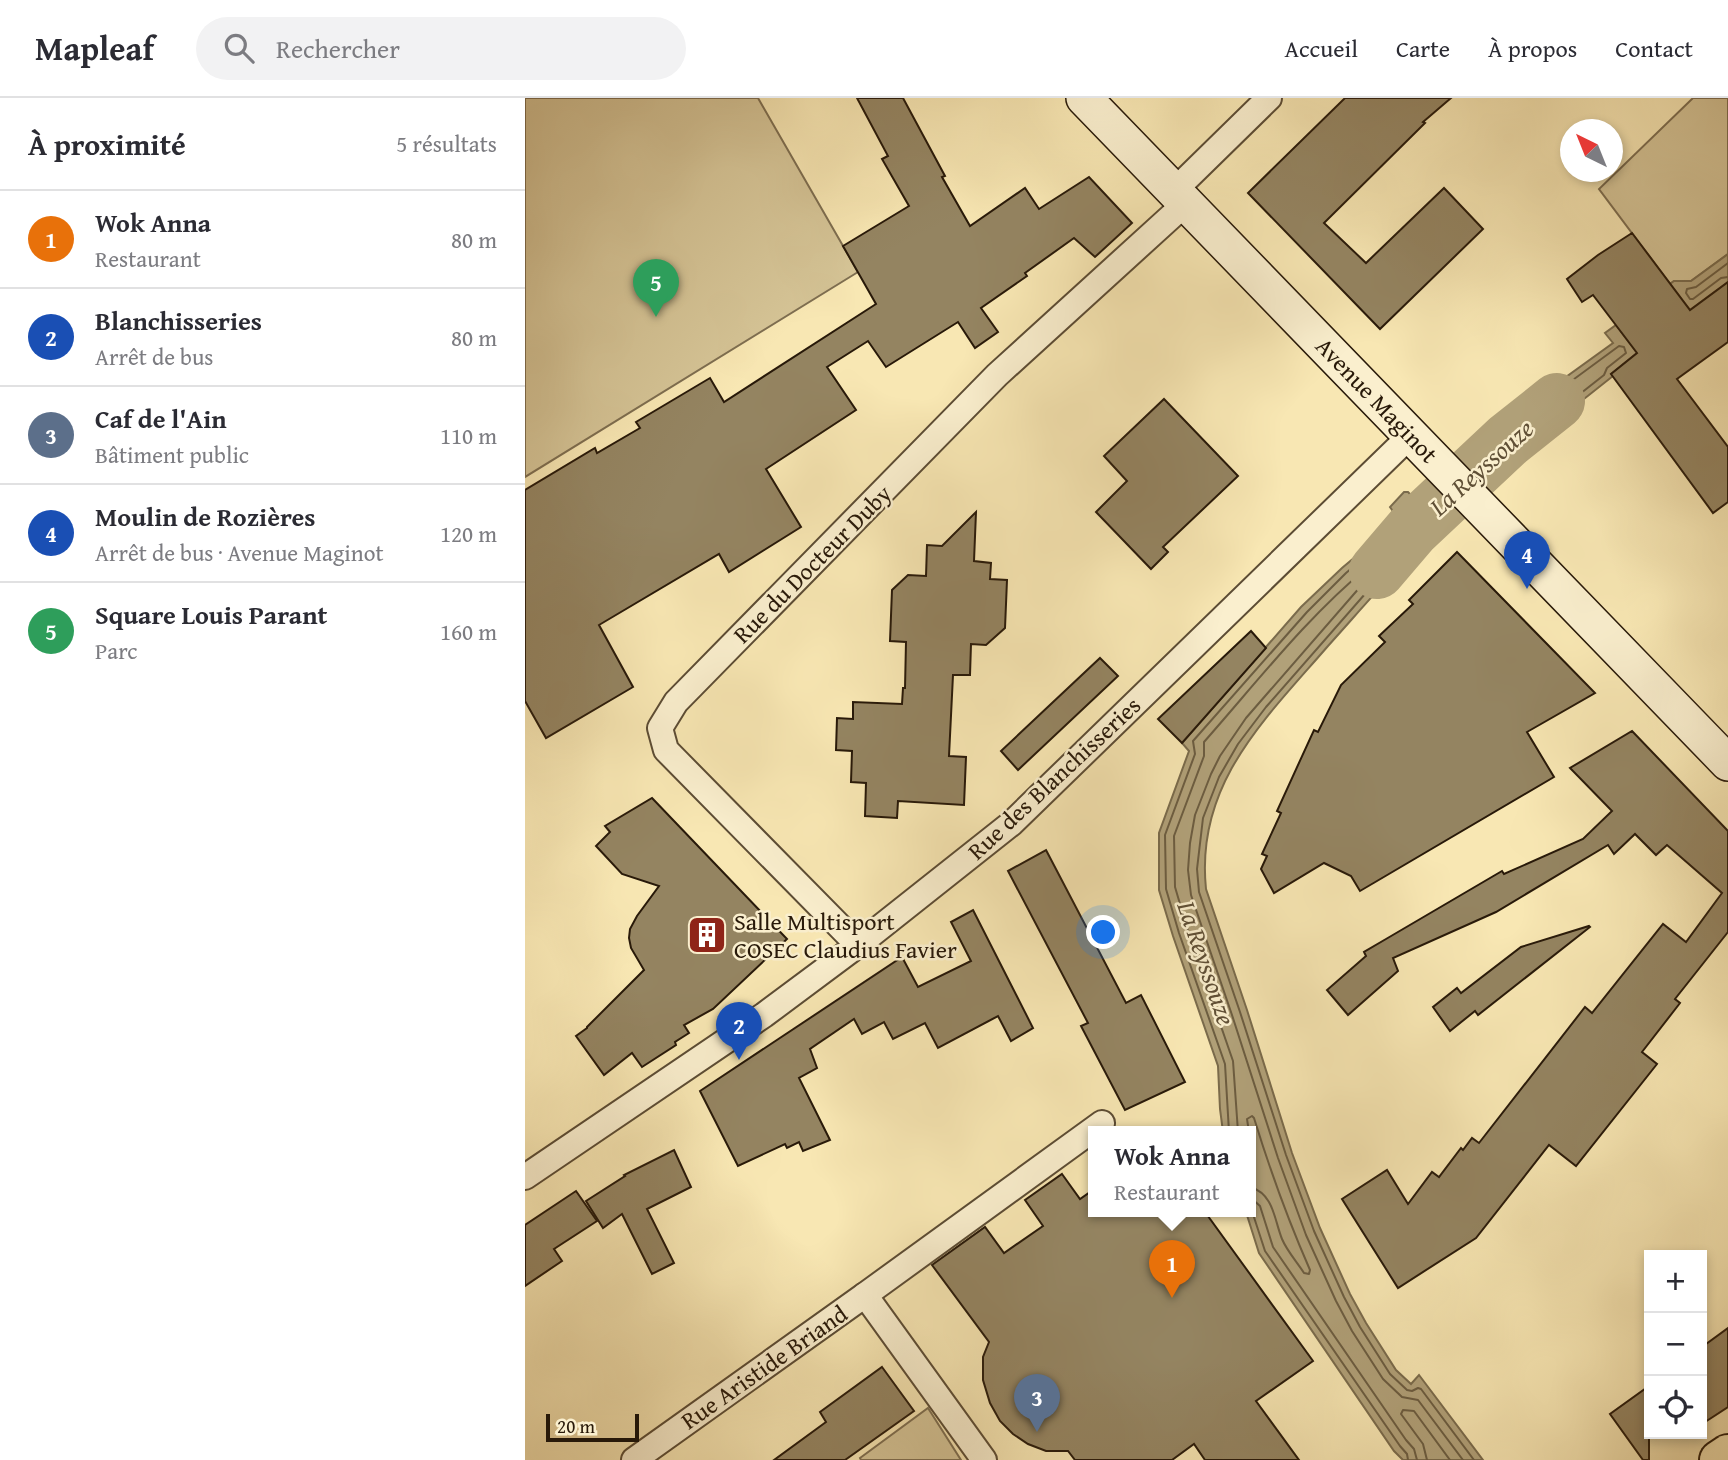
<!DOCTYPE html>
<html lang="fr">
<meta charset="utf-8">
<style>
:root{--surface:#fff;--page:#f2f2f3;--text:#2b2b33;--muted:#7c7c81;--line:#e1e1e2;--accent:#db2777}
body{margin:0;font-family:"Gentium Book Plus",serif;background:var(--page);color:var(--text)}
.controls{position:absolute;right:21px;bottom:21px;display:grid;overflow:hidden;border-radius:0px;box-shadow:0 4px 10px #0003}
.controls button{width:63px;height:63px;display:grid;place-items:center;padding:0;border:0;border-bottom:2px solid var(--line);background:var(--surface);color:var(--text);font:35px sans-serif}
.compass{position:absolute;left:1035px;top:21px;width:63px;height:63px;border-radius:50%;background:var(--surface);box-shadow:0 4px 10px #0003;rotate:317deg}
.scale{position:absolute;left:21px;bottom:18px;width:93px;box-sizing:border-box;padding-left:7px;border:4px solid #281909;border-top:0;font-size:19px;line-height:24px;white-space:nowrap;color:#281909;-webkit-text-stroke:5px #faefce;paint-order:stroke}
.you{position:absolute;left:579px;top:835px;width:24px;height:24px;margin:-18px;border:5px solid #fff;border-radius:50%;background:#1a73e8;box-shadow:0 0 0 10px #1a73e833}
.badge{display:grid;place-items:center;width:46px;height:46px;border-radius:50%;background:var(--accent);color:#fff;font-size:23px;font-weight:700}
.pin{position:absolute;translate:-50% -58px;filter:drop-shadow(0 2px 4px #0008)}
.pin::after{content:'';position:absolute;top:37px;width:24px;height:21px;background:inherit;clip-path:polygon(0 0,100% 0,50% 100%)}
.popup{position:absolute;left:563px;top:1028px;width:168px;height:91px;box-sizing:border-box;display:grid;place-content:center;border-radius:0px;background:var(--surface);filter:drop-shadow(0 2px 5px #0005);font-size:23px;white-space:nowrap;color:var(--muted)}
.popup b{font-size:26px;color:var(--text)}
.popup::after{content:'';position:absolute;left:50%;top:100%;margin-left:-14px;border:14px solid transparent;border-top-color:var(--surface)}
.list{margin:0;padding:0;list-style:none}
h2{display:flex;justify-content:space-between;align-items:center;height:91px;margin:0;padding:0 28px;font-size:30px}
h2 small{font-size:23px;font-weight:400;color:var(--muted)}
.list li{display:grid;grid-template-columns:46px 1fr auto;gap:21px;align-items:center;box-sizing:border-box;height:98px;padding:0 28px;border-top:2px solid var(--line)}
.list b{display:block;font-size:26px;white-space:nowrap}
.list p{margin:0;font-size:23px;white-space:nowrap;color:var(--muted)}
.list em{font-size:23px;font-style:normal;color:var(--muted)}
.icon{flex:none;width:38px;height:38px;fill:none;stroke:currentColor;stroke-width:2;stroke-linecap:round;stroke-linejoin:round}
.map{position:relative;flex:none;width:1203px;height:1362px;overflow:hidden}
header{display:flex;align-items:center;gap:42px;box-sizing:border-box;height:98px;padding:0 35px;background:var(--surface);border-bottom:2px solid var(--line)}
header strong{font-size:33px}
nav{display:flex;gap:38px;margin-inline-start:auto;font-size:24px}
.search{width:490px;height:63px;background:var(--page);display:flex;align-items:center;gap:18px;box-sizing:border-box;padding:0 24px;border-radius:38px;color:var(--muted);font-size:26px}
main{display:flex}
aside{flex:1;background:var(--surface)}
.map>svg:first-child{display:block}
.green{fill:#d5c496;stroke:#7e6e50;stroke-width:2}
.water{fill:#b1a179;stroke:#7a6b4c;stroke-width:2}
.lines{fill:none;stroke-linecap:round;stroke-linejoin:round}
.shore{stroke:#6c5d41;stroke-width:2}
.river{stroke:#b1a179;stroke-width:56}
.building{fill:#948461;stroke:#281909;stroke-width:2}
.minor-casing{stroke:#5c4c34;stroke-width:28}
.secondary-casing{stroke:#281909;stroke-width:38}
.primary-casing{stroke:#281909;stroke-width:42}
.minor{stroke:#faefce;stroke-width:24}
.secondary{stroke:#faefce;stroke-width:35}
.primary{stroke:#f8e7b3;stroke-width:38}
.labels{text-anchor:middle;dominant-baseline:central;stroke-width:5;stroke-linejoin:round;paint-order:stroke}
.street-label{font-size:24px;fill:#281909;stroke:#faefce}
.poi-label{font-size:24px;fill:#281909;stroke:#faefce;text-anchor:start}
.water-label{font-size:26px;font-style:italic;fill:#5f4f36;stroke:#faefce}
</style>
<header>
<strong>Mapleaf</strong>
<div class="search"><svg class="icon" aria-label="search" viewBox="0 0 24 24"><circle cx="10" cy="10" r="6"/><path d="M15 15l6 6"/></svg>Rechercher</div>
<nav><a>Accueil</a><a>Carte</a><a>À propos</a><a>Contact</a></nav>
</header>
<main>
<aside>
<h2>À proximité<small>5 résultats</small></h2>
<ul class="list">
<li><span class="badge" style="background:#e8710a">1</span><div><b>Wok Anna</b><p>Restaurant</p></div><em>80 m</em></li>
<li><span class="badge" style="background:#1a4fb4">2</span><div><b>Blanchisseries</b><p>Arrêt de bus</p></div><em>80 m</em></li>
<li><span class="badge" style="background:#5c6f8a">3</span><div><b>Caf de l'Ain</b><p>Bâtiment public</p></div><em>110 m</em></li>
<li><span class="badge" style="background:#1a4fb4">4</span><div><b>Moulin de Rozières</b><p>Arrêt de bus · Avenue Maginot</p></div><em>120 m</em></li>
<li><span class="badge" style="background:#2e9e5b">5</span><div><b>Square Louis Parant</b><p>Parc</p></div><em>160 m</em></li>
</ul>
</aside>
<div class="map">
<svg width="1203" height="1362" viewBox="0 0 1203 1362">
<rect width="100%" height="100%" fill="#f8e7b3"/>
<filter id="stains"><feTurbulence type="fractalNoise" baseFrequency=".00286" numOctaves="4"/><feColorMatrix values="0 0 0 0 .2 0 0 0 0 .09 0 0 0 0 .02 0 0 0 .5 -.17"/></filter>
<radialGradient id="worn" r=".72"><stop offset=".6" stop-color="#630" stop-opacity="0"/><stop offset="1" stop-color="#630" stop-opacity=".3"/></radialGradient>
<g class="green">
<polygon points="0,0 233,0 333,174 0,379"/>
<polygon points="1168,0 1203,0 1203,156 1166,183 1149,183 1145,186 1074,91"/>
<polygon points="403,1310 436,1362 336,1362 335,1360"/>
</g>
<g class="water">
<polygon points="1203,156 1203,184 1165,212 1145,186 1149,183 1166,183"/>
<polygon points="1091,227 1112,255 1086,276 1088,278 982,362 959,338 1088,245 1080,235"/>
<path d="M879 394H883L916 428C875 465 840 507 803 548 740 621 670 686 681 791L722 912 767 1055 795 1130 825 1196 841 1225 871 1272 886 1286 894 1277 958 1362H878L869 1353 734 1155 721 1114H726V1034H698L695 1011 693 968 648 838 634 792V735L664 653 657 645 776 509 817 470 874 422 865 409Z"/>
</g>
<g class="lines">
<g class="shore">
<polyline points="1203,165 1171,189 1162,191 1161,195 1165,201 1168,201 1196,180 1203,179"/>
<polygon points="1094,248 1099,249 1101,255 1082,270 1079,277 985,351 981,351 972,342 973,337"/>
<polyline points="704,1034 700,966 654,835 641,791 640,737 670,656 668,643 782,514 821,475 878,427 881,420 875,409 879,404 882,404 903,425 904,429 861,472 741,609 713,646 694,679 678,720 672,771 674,794 715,914 761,1057 789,1133 819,1199 835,1229 865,1276 882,1292 887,1293 893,1290 896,1291 949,1362"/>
<path d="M713 1034 708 963 663 833 650 789 649 738 679 658V644C732 584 782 519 844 468L847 467 849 469V473L721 620 695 658 686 676 670 717 665 745 663 772 666 797 707 917 753 1060 781 1137 811 1203 827 1233 858 1281 877 1299 893 1302 938 1362"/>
<path d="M724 1034 722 1021 727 1018 729 1020C745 1072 763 1122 785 1172L784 1176 779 1175C772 1164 762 1153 757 1141 749 1121 749 1097 726 1089"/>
<polyline points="726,1100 735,1108 748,1149 881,1342 889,1351 892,1362"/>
<polyline points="726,1110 740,1153 875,1348 882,1356 883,1362"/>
<polyline points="902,1362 898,1346 876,1316 878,1312 889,1313 925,1362"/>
</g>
<polyline class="river" points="852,473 887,432 983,342 1032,303"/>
</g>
<g class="building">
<polygon points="332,0 378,0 420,78 417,79 445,128 500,90 514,111 564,79 607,125 570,159 549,140 500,175 502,178 456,210 473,234 450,250 433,224 361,269 343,243 302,269 331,312 241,371 276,429 204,474 194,456 74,527 108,589 21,640 0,603 0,392 70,350 72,355 115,330 111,324 185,280 199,304 351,206 318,148 384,108 357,61 363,58"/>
<polygon points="820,0 926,0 898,24 900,25 799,125 841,165 919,90 958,131 855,231 723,95"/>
<polygon points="1107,135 1165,212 1203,184 1203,244 1152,281 1203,349 1203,404 1188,415 1086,276 1112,255 1068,197 1057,204 1042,181 1073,157"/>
<polygon points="639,301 713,378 638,449 643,454 626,471 571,414 602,383 579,358"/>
<polygon points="451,414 449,463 466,465 465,481 482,482 480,530 461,547 446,546 445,577 428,577 424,658 441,659 439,707 373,703 372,720 340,718 341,685 326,684 327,653 311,652 312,620 328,621 328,604 377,606 378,590 380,590 381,544 365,543 367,492 383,477 401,478 402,447 417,448"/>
<polygon points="932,454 1070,595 1002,634 1029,679 835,793 826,778 799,765 749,795 736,771 742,758 737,756 756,715 752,713 789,632 793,634 816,587 860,544 854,538 888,506 884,502"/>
<polygon points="726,533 741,550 657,645 633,621"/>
<polygon points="575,560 593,578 493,672 476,653"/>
<polygon points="1107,633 1203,733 1203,834 1150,901 1155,905 1117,954 1132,966 1051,1068 1024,1047 951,1140 873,1190 817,1101 862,1072 883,1106 907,1074 914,1079 936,1050 938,1052 947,1040 954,1045 1060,909 1067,915 1138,826 1161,844 1197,795 1142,747 1131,757 1110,736 1089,756 1083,747 971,814 868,860 873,873 823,917 802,892 841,858 839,854 861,841 977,773 979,776 1058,741 1087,713 1045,670"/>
<polygon points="127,700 262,841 188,911 159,927 164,935 150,944 151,947 117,969 107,955 79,977 51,938 62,930 62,929 119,872 106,850 104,840 105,831 112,818 134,788 97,776 71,748 85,734 80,728"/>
<polygon points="521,752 601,905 616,897 660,984 600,1012 556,928 563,925 483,773"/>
<polygon points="448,812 508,930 486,943 473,918 413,950 400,925 368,941 359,924 337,936 329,921 285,951 292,970 274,980 305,1042 278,1053 274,1044 262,1050 260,1046 213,1068 175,993 377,859 393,889 446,863 426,824"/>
<polygon points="1064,828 1065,829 953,917 950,913 925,933 908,909 932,890 936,895 996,849"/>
<polygon points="149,1052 166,1089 122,1111 149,1165 127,1176 97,1116 78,1130 61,1103 100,1078 99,1077"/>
<polygon points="537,1076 555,1101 568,1092 568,1114 680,1114 788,1263 731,1303 774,1362 680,1362 669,1346 647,1362 550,1362 543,1353 521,1353 503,1346 488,1336 475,1323 465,1305 458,1282 458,1259 464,1244 407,1167 460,1129 479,1155 518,1128 500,1102"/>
<polygon points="51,1093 72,1123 29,1151 37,1163 0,1188 0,1127"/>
<polygon points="1203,1230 1203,1309 1177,1326 1177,1249"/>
<polygon points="357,1269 389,1313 320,1362 249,1362 301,1324 295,1314"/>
<polygon points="1124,1288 1124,1362 1118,1362 1085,1316"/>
</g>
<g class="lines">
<g class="minor-casing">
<g id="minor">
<polyline points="649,93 744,0"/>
<polyline points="333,847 141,652 135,630 151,604 472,277 661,105"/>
<polyline points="0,1079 239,917 333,847 487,725 886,337"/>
<polyline points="340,1197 577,1025"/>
<polyline points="109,1362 340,1197 459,1362"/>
</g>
</g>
<g class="secondary-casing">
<polyline id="secondary" points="559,0 1203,665"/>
</g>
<g class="primary-casing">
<polyline id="primary" points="1194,1362 1203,1356"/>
</g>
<use href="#minor" class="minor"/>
<use href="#secondary" class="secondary"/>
<use href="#primary" class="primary"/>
</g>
<defs>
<g id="building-square" transform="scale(2.0125)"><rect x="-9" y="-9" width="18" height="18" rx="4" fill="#8f2418" stroke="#faefce"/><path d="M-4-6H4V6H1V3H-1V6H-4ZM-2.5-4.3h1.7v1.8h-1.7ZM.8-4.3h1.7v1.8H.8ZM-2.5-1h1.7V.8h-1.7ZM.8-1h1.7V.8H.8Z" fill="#fff"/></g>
</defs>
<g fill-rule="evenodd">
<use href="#building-square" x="182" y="837"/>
</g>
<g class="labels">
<g class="street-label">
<text transform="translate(852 302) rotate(46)">Avenue Maginot</text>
<text transform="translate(287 466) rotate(-45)">Rue du Docteur Duby</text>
<text transform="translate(529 680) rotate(-43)">Rue des Blanchisseries</text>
<text transform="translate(239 1269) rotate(-35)">Rue Aristide Briand</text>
</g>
<g class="poi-label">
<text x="209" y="823">Salle Multisport<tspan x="209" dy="28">COSEC Claudius Favier</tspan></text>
</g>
<g class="water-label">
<text transform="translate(956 369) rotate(-42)">La Reyssouze</text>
<text transform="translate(682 865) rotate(71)">La Reyssouze</text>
</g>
</g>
<rect width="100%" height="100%" filter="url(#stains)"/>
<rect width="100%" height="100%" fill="url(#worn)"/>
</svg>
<div class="controls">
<button>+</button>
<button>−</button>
<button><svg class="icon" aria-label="locate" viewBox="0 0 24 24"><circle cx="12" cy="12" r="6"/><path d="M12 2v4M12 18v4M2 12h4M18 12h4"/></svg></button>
</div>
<svg class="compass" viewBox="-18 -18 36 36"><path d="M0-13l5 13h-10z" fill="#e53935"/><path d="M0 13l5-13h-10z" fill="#7c7c81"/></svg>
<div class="scale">20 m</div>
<div class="you"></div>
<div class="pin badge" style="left:647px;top:1200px;background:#e8710a">1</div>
<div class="popup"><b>Wok Anna</b>Restaurant</div>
<div class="pin badge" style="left:214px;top:962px;background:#1a4fb4">2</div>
<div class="pin badge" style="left:512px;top:1334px;background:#5c6f8a">3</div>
<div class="pin badge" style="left:1002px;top:491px;background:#1a4fb4">4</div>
<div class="pin badge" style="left:131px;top:219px;background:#2e9e5b">5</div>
</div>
</main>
